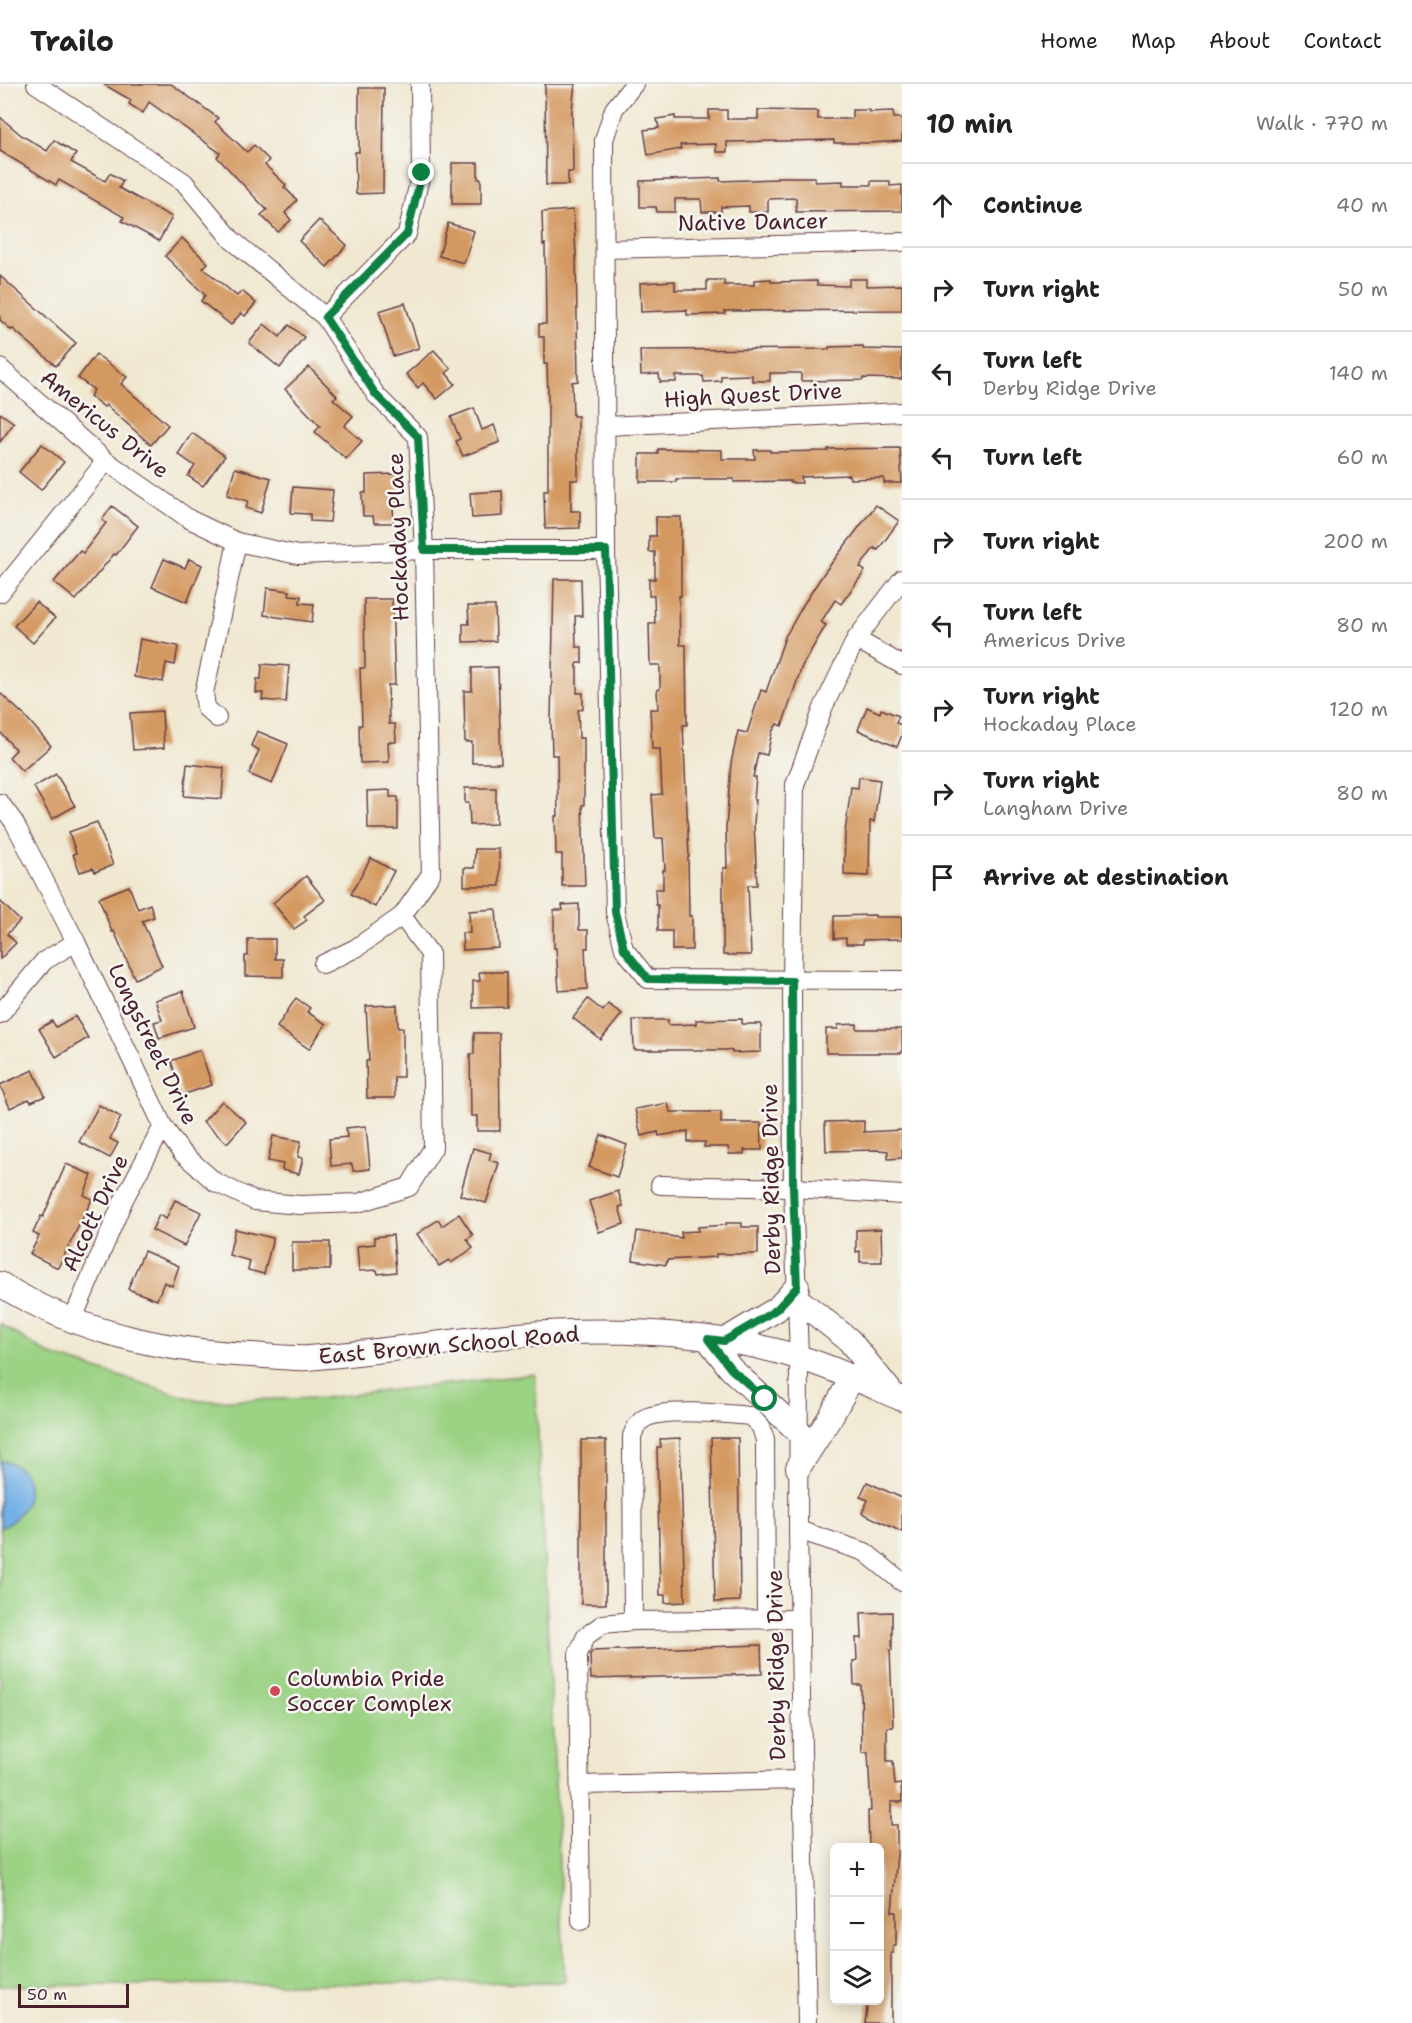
<!DOCTYPE html>
<meta charset="utf-8">
<style>
:root{--surface:#fff;--page:#f6f6f6;--text:#222;--muted:#767676;--line:#e0e0e0}
body{margin:0;font-family:"Shantell Sans",sans-serif;background:var(--page);color:var(--text)}
.controls{position:absolute;right:18px;bottom:18px;display:grid;overflow:hidden;border-radius:9px;box-shadow:0 3px 15px #0003}
.controls button{width:54px;height:54px;display:grid;place-items:center;padding:0;border:0;border-bottom:2px solid var(--line);background:var(--surface);color:var(--text);font:30px sans-serif}
.scale{position:absolute;left:18px;bottom:15px;width:111px;box-sizing:border-box;padding-left:6px;border:3px solid #4a1f2b;border-top:0;font-size:16px;line-height:21px;white-space:nowrap;color:#4a1f2b;-webkit-text-stroke:4px #f6f6f2;paint-order:stroke}
.stop{position:absolute;width:18px;height:18px;margin:-14px;border:4px solid #0b8043;border-radius:50%;background:#fff}
.stop.end{background:#0b8043;border-color:#fff;box-shadow:0 2px 6px #0008}
.list{margin:0;padding:0;list-style:none}
h2{display:flex;justify-content:space-between;align-items:center;height:78px;margin:0;padding:0 24px;font-size:26px}
h2 small{font-size:20px;font-weight:400;color:var(--muted)}
.list li{display:grid;grid-template-columns:39px 1fr auto;gap:18px;align-items:center;box-sizing:border-box;height:84px;padding:0 24px;border-top:2px solid var(--line)}
.list b{display:block;font-size:22px;white-space:nowrap}
.list p{margin:0;font-size:20px;white-space:nowrap;color:var(--muted)}
.list em{font-size:20px;font-style:normal;color:var(--muted)}
.icon{flex:none;width:33px;height:33px;fill:none;stroke:currentColor;stroke-width:2;stroke-linecap:round;stroke-linejoin:round}
.map{position:relative;flex:none;width:902px;height:1939px;overflow:hidden}
header{display:flex;align-items:center;gap:36px;box-sizing:border-box;height:84px;padding:0 30px;background:var(--surface);border-bottom:2px solid var(--line)}
header strong{font-size:28px}
nav{display:flex;gap:33px;margin-inline-start:auto;font-size:21px}
main{display:flex}
aside{flex:1;background:var(--surface)}
.map>svg:first-child{display:block}
.green{fill:#9bd284;stroke:#727858;stroke-width:1.5}
.water{fill:#72b0e5;stroke:#5e6888;stroke-width:1.5}
.building{fill:#d49961}
.lines{fill:none;stroke-linecap:round;stroke-linejoin:round}
.minor-casing{stroke:#633d44;stroke-width:20}
.major-casing{stroke:#633d44;stroke-width:26}
.minor{stroke:#fff;stroke-width:18}
.major{stroke:#fff;stroke-width:24}
.route{stroke:#0b8043;stroke-width:8}
.poi-dot{fill:#d1495b;stroke:#f6f6f2;stroke-width:2}
.labels{text-anchor:middle;dominant-baseline:central;stroke-width:5;stroke-linejoin:round;paint-order:stroke}
.street-label{font-size:22px;fill:#4a1f2b;stroke:#f6f6f2}
.poi-label{font-size:22px;fill:#4a1f2b;stroke:#f6f6f2;text-anchor:start}
</style>
<header>
<strong>Trailo</strong>
<nav><a>Home</a><a>Map</a><a>About</a><a>Contact</a></nav>
</header>
<main>
<div class="map">
<svg width="902" height="1939" viewBox="0 0 902 1939">
<rect width="100%" height="100%" fill="#f6f6f2"/>
<filter id="ink" filterUnits="userSpaceOnUse"><feTurbulence type="fractalNoise" baseFrequency=".0167" numOctaves="2"/><feDisplacementMap in="SourceGraphic" scale="12" xChannelSelector="R" yChannelSelector="G"/><feConvolveMatrix kernelMatrix="1 2 1 2 8 2 1 2 1" color-interpolation-filters="sRGB"/></filter>
<filter id="wash" filterUnits="userSpaceOnUse"><feTurbulence type="fractalNoise" baseFrequency=".008" numOctaves="4" result="noise"/><feDisplacementMap in="SourceGraphic" scale="24" xChannelSelector="R" yChannelSelector="G"/><feGaussianBlur stdDeviation="1.35" result="paint"/><feColorMatrix in="noise" values="0 0 0 0 0 0 0 0 0 0 0 0 0 0 0 0 0 1.4 0 .05"/><feComposite in="paint" operator="in"/></filter>
<g filter="url(#wash)">
<rect width="100%" height="100%" fill="#f0e8d1"/>
<polygon class="green" points="0,1240 48,1270 199,1317 323,1314 535,1290 565,1898 0,1902"/>
<path class="water" d="M6 1377C10 1379 15 1381 19 1384 40 1403 22 1436 0 1444V1378Z"/>
<g id="blocks">
<g class="building">
<polygon points="103,0 171,0 218,34 215,38 247,68 254,61 269,76 265,81 286,101 284,103 297,116 285,129 291,136 278,148 261,131 267,126 217,73 220,69 149,18 143,29 129,20 131,16"/>
<polygon points="545,0 575,0 572,26 573,88 568,88 568,101 546,101"/>
<polygon points="359,4 384,4 383,109 356,110 355,68 359,68"/>
<polygon points="709,26 727,26 727,35 758,35 758,26 818,27 818,35 852,35 852,26 869,26 869,28 893,27 894,34 902,34 902,57 870,59 834,59 834,56 727,58 727,68 716,68 716,60 680,61 681,65 648,71 644,46 659,44 657,35 675,32 675,35 709,35"/>
<polygon points="0,33 21,51 47,67 54,56 76,70 71,78 105,97 110,89 123,97 119,104 172,133 159,157 122,137 124,133 59,96 56,101 0,67"/>
<polygon points="452,79 478,79 478,95 481,95 481,120 452,120"/>
<polygon points="777,93 815,93 815,98 843,97 843,101 871,101 871,97 890,97 890,102 902,101 902,127 796,128 796,114 768,115 768,128 749,128 749,122 721,123 721,128 702,128 701,115 675,115 675,128 657,128 656,123 640,123 640,97 720,94 720,97 777,95"/>
<polygon points="573,126 576,169 578,297 572,298 573,332 578,332 578,396 571,396 571,427 580,427 580,444 545,445 544,407 548,407 548,313 547,280 544,280 544,253 539,253 539,240 546,240 545,160 543,161 542,128"/>
<polygon points="319,136 347,161 327,183 299,157"/>
<polygon points="448,139 474,147 464,179 439,172"/>
<polygon points="182,154 208,179 203,184 237,212 242,207 256,219 245,232 241,229 231,241 201,217 205,211 165,172"/>
<polygon points="0,192 76,259 56,282 13,245 11,246 0,236"/>
<polygon points="771,195 771,198 817,197 817,201 849,202 849,195 866,195 866,202 902,201 902,226 725,227 725,230 687,231 687,226 641,228 640,199 675,197 675,206 707,206 707,196 724,196 724,201 754,201 754,196"/>
<polygon points="405,219 419,264 393,272 379,227"/>
<polygon points="264,240 280,253 289,241 304,253 280,284 249,259"/>
<polygon points="863,262 863,265 902,266 902,295 863,294 863,296 801,297 801,289 770,289 770,297 752,297 752,291 721,292 721,297 704,298 703,292 676,292 676,298 660,298 659,290 641,291 640,266 829,265 829,263"/>
<polygon points="434,266 451,285 446,289 455,300 437,315 423,299 418,304 406,290"/>
<polygon points="96,270 127,293 121,300 168,341 151,361 106,321 104,323 90,312 94,306 78,294"/>
<polygon points="309,283 337,312 333,315 353,332 344,342 362,357 346,375 315,348 320,342 285,305"/>
<polygon points="474,324 482,346 494,341 500,358 463,372 456,357 460,355 451,333"/>
<polygon points="0,329 14,339 0,358"/>
<polygon points="192,349 225,372 203,402 188,392 195,382 178,370"/>
<polygon points="42,360 64,378 41,406 19,388"/>
<polygon points="900,364 902,399 884,399 884,394 850,395 849,391 801,393 802,399 790,399 790,397 734,398 734,395 676,395 676,398 640,398 640,370 658,370 658,365 722,366 722,375 755,375 754,366 770,366 770,368 828,367 828,365"/>
<polygon points="235,384 271,394 261,429 246,424 248,417 227,411"/>
<polygon points="399,390 400,422 393,423 394,439 374,439 373,432 363,432 362,409 366,409 366,391"/>
<polygon points="293,403 333,406 330,438 310,437 310,430 291,429"/>
<polygon points="502,407 503,432 472,434 470,409"/>
<polygon points="876,421 899,437 878,466 874,464 860,483 865,487 841,520 835,516 821,538 826,541 802,582 782,642 777,640 772,648 767,671 758,669 753,693 756,693 754,716 756,716 754,739 757,801 748,801 751,871 723,871 723,784 727,784 726,744 731,679 738,647 747,649 761,606 766,608 785,553 805,518 824,489"/>
<polygon points="112,422 138,442 116,471 114,470 76,516 54,498 80,467 83,469 106,439 102,436"/>
<polygon points="656,433 681,433 681,512 679,512 680,561 686,561 687,641 683,641 689,773 688,773 689,832 692,832 692,866 672,866 672,847 658,847 658,821 656,821 655,805 663,805 663,786 665,786 663,754 655,754 652,711 662,710 660,665 652,665 650,625 658,625 657,606 660,605 660,581 650,581 649,539 655,539 654,512 649,512 649,495 655,495 655,468 649,468 649,452 656,452"/>
<polygon points="164,475 185,484 189,475 202,481 187,518 152,503"/>
<polygon points="554,495 581,495 582,532 575,532 576,563 582,563 582,579 577,579 577,609 583,609 583,625 578,626 579,654 584,654 584,721 582,721 585,802 562,802 562,770 556,770 555,732 558,732 557,671 552,671 551,636"/>
<polygon points="267,504 290,507 289,511 301,512 300,519 314,520 312,538 264,531"/>
<polygon points="364,515 392,515 395,601 388,601 389,640 395,640 396,658 388,658 389,678 360,679 359,641 362,641 360,584 365,584"/>
<polygon points="36,518 55,534 33,559 14,542"/>
<polygon points="468,522 495,522 496,557 463,558 463,540 469,540"/>
<polygon points="140,555 178,562 175,581 166,579 163,598 134,593"/>
<polygon points="262,580 289,582 286,618 262,616 263,609 256,609 257,595 261,595"/>
<polygon points="498,583 501,679 472,679 472,658 465,658 464,607 472,607 472,584"/>
<polygon points="0,609 25,632 51,662 22,687 9,673 16,666 0,648"/>
<polygon points="867,623 880,629 881,625 899,632 896,639 902,641 902,651 897,663 858,646"/>
<polygon points="162,627 164,664 133,666 130,629"/>
<polygon points="257,647 288,660 272,700 249,690 259,666 251,662"/>
<polygon points="187,680 224,684 222,715 184,712"/>
<polygon points="56,690 75,722 52,735 34,703"/>
<polygon points="859,693 880,696 874,738 870,737 869,792 844,791 845,749 851,703 858,704"/>
<polygon points="465,704 496,704 496,740 470,741 469,719 465,719"/>
<polygon points="390,706 390,713 398,713 398,745 368,745 367,707"/>
<polygon points="97,738 113,781 95,788 93,784 80,788 73,770 76,769 69,748"/>
<polygon points="475,765 499,765 500,802 464,802 464,784 474,784"/>
<polygon points="371,774 394,787 375,823 351,810"/>
<polygon points="306,792 325,816 304,832 307,836 294,845 273,819"/>
<polygon points="129,802 138,825 150,820 154,833 142,837 162,882 135,895 114,847 112,848 99,814"/>
<polygon points="0,817 20,837 7,850 16,859 0,875"/>
<polygon points="579,820 579,846 588,846 588,864 585,864 587,905 559,907 556,864 554,864 554,826 563,826 562,821"/>
<polygon points="496,825 499,864 463,866 462,849 470,849 469,827"/>
<polygon points="875,831 875,833 902,833 902,855 863,856 863,860 846,860 846,854 834,855 834,832"/>
<polygon points="248,855 275,855 275,875 283,875 283,893 245,892 245,872 248,872"/>
<polygon points="479,888 507,888 507,923 473,924 473,897 480,897"/>
<polygon points="183,907 194,943 159,954 154,938 162,936 155,916"/>
<polygon points="296,914 310,924 307,928 326,940 309,965 277,943"/>
<polygon points="588,915 603,927 608,920 622,930 601,956 573,934"/>
<polygon points="397,921 398,944 403,944 403,993 394,993 395,1014 367,1014 366,977 369,977 366,922"/>
<polygon points="75,932 88,954 56,973 39,945 52,937 56,943"/>
<polygon points="742,935 742,940 761,940 761,968 732,969 732,967 726,966 634,966 633,936 668,936 668,941 696,940 696,936"/>
<polygon points="857,940 857,945 902,945 902,969 826,969 826,945 838,945 838,941"/>
<polygon points="474,949 499,949 500,1047 477,1047 477,1032 471,1032 470,970 474,970"/>
<polygon points="200,966 212,1001 182,1011 171,977"/>
<polygon points="33,986 45,1012 31,1018 29,1015 10,1024 0,1001"/>
<polygon points="222,1017 246,1038 227,1059 203,1038"/>
<polygon points="668,1019 670,1028 721,1028 721,1039 761,1039 762,1066 744,1066 744,1070 729,1070 728,1063 704,1063 705,1058 688,1058 688,1047 659,1052 658,1048 641,1052 635,1025"/>
<polygon points="99,1021 121,1033 110,1055 118,1059 110,1074 79,1058"/>
<polygon points="864,1037 864,1048 902,1046 902,1074 888,1075 888,1067 879,1066 826,1067 825,1038"/>
<polygon points="366,1042 370,1085 353,1087 352,1080 331,1082 329,1055 347,1053 346,1044"/>
<polygon points="601,1051 627,1061 617,1093 589,1083"/>
<polygon points="273,1052 301,1057 298,1073 303,1074 299,1090 282,1086 283,1080 268,1077"/>
<polygon points="473,1064 491,1069 489,1076 499,1079 486,1119 460,1111"/>
<polygon points="66,1080 92,1091 84,1111 92,1115 58,1184 30,1170 39,1152 33,1149 41,1132 43,1133"/>
<polygon points="618,1107 623,1122 619,1123 624,1140 599,1148 589,1117"/>
<polygon points="175,1116 201,1128 184,1162 152,1146 159,1131 166,1135"/>
<polygon points="459,1130 473,1151 467,1155 473,1164 451,1179 449,1176 439,1182 417,1150 438,1136 442,1142"/>
<polygon points="726,1139 742,1139 742,1143 758,1143 758,1170 716,1170 716,1173 667,1176 666,1181 633,1176 637,1147 682,1154 681,1148 698,1147 698,1143 726,1141"/>
<polygon points="235,1145 273,1154 264,1190 248,1186 250,1177 229,1171"/>
<polygon points="881,1145 882,1178 860,1178 860,1167 856,1168 856,1146"/>
<polygon points="393,1151 396,1188 378,1190 377,1186 359,1187 357,1162 375,1160 374,1153"/>
<rect x="292" y="1158" width="38" height="28"/>
<polygon points="144,1167 179,1182 172,1202 164,1198 157,1216 128,1205"/>
<polygon points="680,1354 685,1518 665,1519 665,1511 660,1511 657,1363 661,1363 660,1355"/>
<polygon points="711,1354 738,1354 740,1517 715,1518"/>
<rect x="581" y="1356" width="25" height="164"/>
<polygon points="867,1398 902,1414 902,1448 862,1429 868,1416 860,1413"/>
<polygon points="892,1528 892,1566 890,1566 893,1643 887,1643 887,1677 893,1677 895,1701 901,1700 902,1718 891,1718 891,1741 897,1741 897,1770 892,1828 896,1828 896,1861 893,1861 893,1869 891,1869 891,1939 865,1939 868,1917 879,1917 879,1764 869,1764 868,1727 871,1727 868,1668 862,1668 861,1601 854,1601 853,1577 857,1576 856,1554 862,1554 861,1529"/>
<polygon points="761,1561 762,1590 591,1595 590,1571 592,1567"/>
</g>
</g>
</g>
<g filter="url(#ink)">
<use href="#blocks" fill-opacity="0" stroke="#633d44" stroke-width="1.5"/>
<g class="lines">
<g class="minor-casing">
<g id="minor">
<polyline points="36,0 184,98 232,156 325,233 376,311 418,353 424,466 431,790 402,832 356,864 323,880"/>
<polyline points="634,0 614,25 604,56 606,466 615,828 624,865 648,895 902,896"/>
<polyline points="605,165 902,158"/>
<polyline points="325,233 407,150 421,89 420,0"/>
<polyline points="0,284 106,377 189,435 237,458 298,471 424,466 606,466"/>
<polyline points="606,342 902,328"/>
<polyline points="0,509 106,377"/>
<polyline points="856,555 902,581"/>
<polyline points="217,634 206,624 204,609 237,458"/>
<polyline points="0,719 14,738 76,858 163,1042 181,1068 215,1098 255,1117 300,1121 358,1119 409,1103 433,1064 430,870 402,832"/>
<polyline points="0,930 44,877 76,858"/>
<polyline points="660,1101 793,1104 902,1111"/>
<polyline points="72,1237 124,1115 163,1042"/>
<polyline points="798,1446 865,1468 902,1498"/>
<path d="M633 1537 632 1352C634 1346 637 1341 642 1336 659 1323 727 1330 750 1332L761 1343 765 1356 766 1536"/>
<polyline points="580,1701 803,1696"/>
<polyline points="581,1837 578,1570 586,1552 603,1540 633,1537 799,1535"/>
<polyline points="807,1939 798,1446 799,1273 793,1104 792,897 795,701 823,624 856,555 902,495"/>
</g>
</g>
<g class="major-casing">
<g id="major">
<path d="M0 1200C77 1248 162 1267 252 1271 270 1272 290 1275 308 1274 395 1267 480 1251 568 1248 642 1246 727 1251 798 1273 834 1284 868 1300 902 1315"/>
<polyline points="797,1215 849,1256 890,1307"/>
<polyline points="708,1255 731,1285 799,1348"/>
<polyline points="724,1257 777,1225 797,1203"/>
<polyline points="798,1384 831,1332 853,1292"/>
</g>
</g>
<use href="#minor" class="minor"/>
<use href="#major" class="major"/>
</g>
</g>
<g class="lines" filter="url(#ink)">
<polyline class="route" points="422,89 407,150 325,233 376,311 418,353 424,466 606,466 615,828 624,865 648,895 792,897 793,1104 797,1203 777,1225 755,1239 724,1257 708,1255 731,1285 765,1315"/>
</g>
<circle class="poi-dot" cx="275" cy="1607" r="6"/>
<g class="labels">
<g class="street-label">
<text transform="translate(753 138) rotate(-1)">Native Dancer</text>
<text transform="translate(753 311) rotate(-3)">High Quest Drive</text>
<text transform="translate(105 340) rotate(39)">Americus Drive</text>
<text transform="translate(398 453) rotate(-92)">Hockaday Place</text>
<text transform="translate(153 960) rotate(64)">Longstreet Drive</text>
<text transform="translate(771 1095) rotate(-91)">Derby Ridge Drive</text>
<text transform="translate(95 1129) rotate(-65)">Alcott Drive</text>
<text transform="translate(449 1261) rotate(-5)">East Brown School Road</text>
<text transform="translate(776 1581) rotate(-91)">Derby Ridge Drive</text>
</g>
<g class="poi-label">
<text x="287" y="1594">Columbia Pride<tspan x="287" dy="25">Soccer Complex</tspan></text>
</g>
</g>
</svg>
<div class="controls">
<button>+</button>
<button>−</button>
<button><svg class="icon" aria-label="layers" viewBox="0 0 24 24"><path d="M12 4l9 5-9 5-9-5zM3 14l9 5 9-5"/></svg></button>
</div>
<div class="scale">50 m</div>
<div class="stop" style="left:765px;top:1315px"></div>
<div class="stop end" style="left:422px;top:89px"></div>
</div>
<aside>
<h2>10 min<small>Walk · 770 m</small></h2>
<ul class="list">
<li><svg class="icon" aria-label="ahead" viewBox="0 0 24 24"><path d="M12 20V5M6 11l6-6 6 6"/></svg><div><b>Continue</b></div><em>40 m</em></li>
<li><svg class="icon" aria-label="right" viewBox="0 0 24 24"><path d="M7 20v-9h11M14 6l5 5-5 5"/></svg><div><b>Turn right</b></div><em>50 m</em></li>
<li><svg class="icon" aria-label="left" viewBox="0 0 24 24"><path d="M17 20v-9H6M10 6l-5 5 5 5"/></svg><div><b>Turn left</b><p>Derby Ridge Drive</p></div><em>140 m</em></li>
<li><svg class="icon" aria-label="left" viewBox="0 0 24 24"><path d="M17 20v-9H6M10 6l-5 5 5 5"/></svg><div><b>Turn left</b></div><em>60 m</em></li>
<li><svg class="icon" aria-label="right" viewBox="0 0 24 24"><path d="M7 20v-9h11M14 6l5 5-5 5"/></svg><div><b>Turn right</b></div><em>200 m</em></li>
<li><svg class="icon" aria-label="left" viewBox="0 0 24 24"><path d="M17 20v-9H6M10 6l-5 5 5 5"/></svg><div><b>Turn left</b><p>Americus Drive</p></div><em>80 m</em></li>
<li><svg class="icon" aria-label="right" viewBox="0 0 24 24"><path d="M7 20v-9h11M14 6l5 5-5 5"/></svg><div><b>Turn right</b><p>Hockaday Place</p></div><em>120 m</em></li>
<li><svg class="icon" aria-label="right" viewBox="0 0 24 24"><path d="M7 20v-9h11M14 6l5 5-5 5"/></svg><div><b>Turn right</b><p>Langham Drive</p></div><em>80 m</em></li>
<li><svg class="icon" aria-label="arrive" viewBox="0 0 24 24"><path d="M6 21V4h12l-3 4 3 4H6"/></svg><div><b>Arrive at destination</b></div></li>
</ul>
</aside>
</main>
